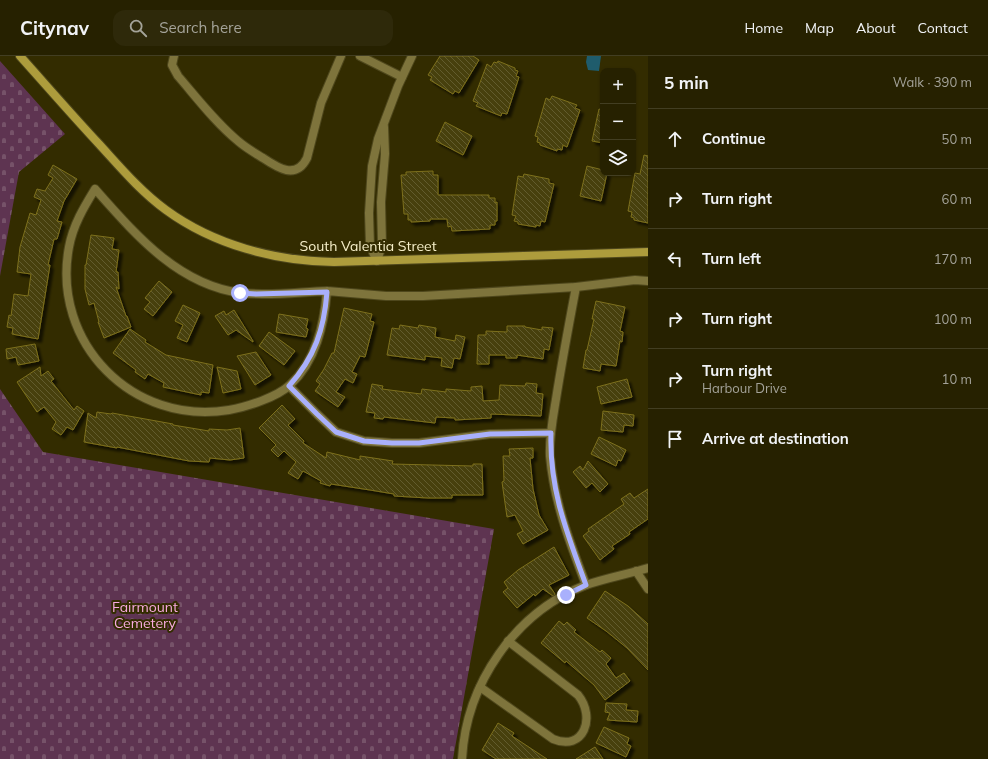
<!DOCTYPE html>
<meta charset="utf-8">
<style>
:root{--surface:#262100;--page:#2e290a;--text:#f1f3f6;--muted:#a4a399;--line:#423e22}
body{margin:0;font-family:Mulish,sans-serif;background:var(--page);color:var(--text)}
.controls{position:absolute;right:12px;top:12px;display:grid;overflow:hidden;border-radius:8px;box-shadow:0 1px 3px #0004}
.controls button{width:36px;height:36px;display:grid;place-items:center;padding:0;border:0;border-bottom:1px solid var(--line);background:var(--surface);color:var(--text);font:20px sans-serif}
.stop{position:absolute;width:12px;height:12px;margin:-9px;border:3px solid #a9b0fc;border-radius:50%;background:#fff}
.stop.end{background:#a9b0fc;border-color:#fff;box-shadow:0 1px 4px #0008}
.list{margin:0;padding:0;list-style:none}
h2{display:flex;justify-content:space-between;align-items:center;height:52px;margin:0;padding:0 16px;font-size:17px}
h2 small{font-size:13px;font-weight:400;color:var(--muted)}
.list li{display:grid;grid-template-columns:26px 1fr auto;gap:12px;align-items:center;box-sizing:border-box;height:60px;padding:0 16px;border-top:1px solid var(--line)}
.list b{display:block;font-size:15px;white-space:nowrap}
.list p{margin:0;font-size:13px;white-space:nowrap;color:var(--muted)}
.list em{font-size:13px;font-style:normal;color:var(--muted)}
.icon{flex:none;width:22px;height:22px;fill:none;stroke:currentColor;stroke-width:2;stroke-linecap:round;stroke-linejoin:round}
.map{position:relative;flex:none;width:648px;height:703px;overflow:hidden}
header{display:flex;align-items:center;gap:24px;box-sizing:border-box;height:56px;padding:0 20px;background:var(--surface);border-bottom:1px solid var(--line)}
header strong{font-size:19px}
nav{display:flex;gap:22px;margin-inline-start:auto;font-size:14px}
.search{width:280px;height:36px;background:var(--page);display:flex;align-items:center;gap:10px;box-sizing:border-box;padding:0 14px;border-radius:12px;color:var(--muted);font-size:15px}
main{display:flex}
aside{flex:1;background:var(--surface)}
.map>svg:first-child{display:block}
.cemetery{fill:url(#cemetery-stones)}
.water{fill:#1f5c6c}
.building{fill:url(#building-back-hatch);stroke:#7d701c;filter:url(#shadow)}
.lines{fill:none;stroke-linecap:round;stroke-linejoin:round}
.street-casing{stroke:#4e471c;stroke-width:10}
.secondary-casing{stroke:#4e471c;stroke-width:10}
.street{stroke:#7e743c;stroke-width:8}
.secondary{stroke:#ad9c3c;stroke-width:8}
.route{stroke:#a9b0fc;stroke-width:5}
.labels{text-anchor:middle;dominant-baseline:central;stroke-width:4;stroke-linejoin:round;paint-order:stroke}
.street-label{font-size:14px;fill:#f7f0ca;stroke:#332c00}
.park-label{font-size:14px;fill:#f9abe0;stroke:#332c00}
</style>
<header>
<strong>Citynav</strong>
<div class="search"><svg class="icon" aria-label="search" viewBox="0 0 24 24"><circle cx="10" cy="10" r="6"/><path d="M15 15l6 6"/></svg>Search here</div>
<nav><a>Home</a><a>Map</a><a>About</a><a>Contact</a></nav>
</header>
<main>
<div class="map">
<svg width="648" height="703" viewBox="0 0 648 703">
<defs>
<pattern id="cemetery-stones" width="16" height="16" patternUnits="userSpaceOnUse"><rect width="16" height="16" fill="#5e3451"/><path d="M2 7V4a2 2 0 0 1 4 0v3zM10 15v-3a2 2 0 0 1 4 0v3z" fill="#765269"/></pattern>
<pattern id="building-back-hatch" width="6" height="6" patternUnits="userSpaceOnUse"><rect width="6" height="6" fill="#473f0d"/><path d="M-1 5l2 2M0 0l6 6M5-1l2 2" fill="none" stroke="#625b2f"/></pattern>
<filter id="shadow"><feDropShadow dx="3.5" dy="3.5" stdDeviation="1" flood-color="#0009"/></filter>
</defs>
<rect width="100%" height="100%" fill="#332c00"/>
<g class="cemetery">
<polygon points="0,5 65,78 19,116 0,220"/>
<polygon points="0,333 43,396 494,473 453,703 0,703"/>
</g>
<polygon class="water" points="587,0 601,0 599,15 588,14 586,6"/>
<g class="building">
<polygon points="440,0 473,0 479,4 459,37 455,35 453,38 430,24 432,21 428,19"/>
<polygon points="498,5 515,12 515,14 518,15 516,20 519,21 507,58 502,57 501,60 476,50 478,47 473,45 487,8 491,11 494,6 497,7"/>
<polygon points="552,40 577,49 575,52 580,54 567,91 563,89 562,94 557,93 557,95 540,89 540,87 537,86 538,81 535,80 546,42 550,44"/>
<polygon points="599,53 603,54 603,87 592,85"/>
<polygon points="445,66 472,80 463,99 436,85"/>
<polygon points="644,99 648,100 648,167 634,164 634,162 631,161 632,156 628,155 635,117 640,118"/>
<polygon points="53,109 77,123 64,145 57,165 62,166 57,183 54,183 48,209 50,209 38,283 12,278 13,272 7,271 9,259 11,260 14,238 28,240 31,218 17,216 20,191 30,157 36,159 41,144 34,141 37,133 45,135 53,122 48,119"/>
<polygon points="587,110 603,114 603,117 607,117 601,145 580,140"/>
<polygon points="433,115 433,119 438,119 438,139 489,139 489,142 495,142 495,147 497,146 497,165 495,165 495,169 490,169 490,173 452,175 451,170 448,171 447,163 430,163 430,165 411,166 411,164 408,164 408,158 404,158 401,119 406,119 406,116"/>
<polygon points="524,118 549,123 549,127 554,128 545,166 541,165 540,170 536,169 536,171 518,168 518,166 514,165 516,160 512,159 518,120 523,121"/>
<polygon points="91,179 114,182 112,193 119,194 116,216 118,216 119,233 116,231 126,260 127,260 131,271 104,282 98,266 99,266 94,247 89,249 85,233 85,209 86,209"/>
<polygon points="159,225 172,236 153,260 144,253 150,246 145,242"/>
<polygon points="596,245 625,251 620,275 623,276 622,286 620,285 616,310 601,308 600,315 583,312 586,294 587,294 594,263 592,263"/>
<polygon points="183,249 200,257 187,286 177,282 183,269 175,265"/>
<polygon points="344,252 372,258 370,265 374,266 365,301 360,300 352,316 357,318 353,327 345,323 336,336 345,341 338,351 315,335 320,328 316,325 324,313 332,297 334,297"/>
<polygon points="234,254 253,285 253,286 236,274 228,279 215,260 224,255 226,259"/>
<polygon points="279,258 308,263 306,272 308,273 306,281 276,276"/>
<polygon points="400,269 418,272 419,269 436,272 435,281 455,285 456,279 465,281 460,303 454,302 452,312 441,310 442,302 425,300 425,304 387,299 392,272 399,273"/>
<polygon points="507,270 525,270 525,271 542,274 542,271 553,272 549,294 544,293 543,303 517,299 517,302 506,302 506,299 489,299 489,308 477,308 478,279 486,279 486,275 507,276"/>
<polygon points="130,273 146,284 145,286 166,299 213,309 209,337 201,336 201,339 163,331 164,327 148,318 145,323 135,316 136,314 113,297"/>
<polygon points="269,276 295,295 284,309 259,290"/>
<polygon points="35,288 39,305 18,309 16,301 7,303 6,293"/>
<polygon points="256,296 271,319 255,329 237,300"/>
<polygon points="40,311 41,320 48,315 54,323 51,325 74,354 77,350 84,355 73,374 67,371 61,379 52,373 56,366 44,351 37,356 17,326"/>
<polygon points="217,311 237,315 241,333 223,337"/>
<polygon points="627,323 632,341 601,348 597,331"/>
<polygon points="526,327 537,328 536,337 543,338 541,360 491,358 491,362 455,364 455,362 436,361 435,367 384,361 383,363 374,362 375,357 366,356 372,328 383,330 382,333 421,338 422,333 446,336 446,333 471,335 471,331 482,330 483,345 499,344 500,329 525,330"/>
<polygon points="282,349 295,363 288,369 304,385 303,387 326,402 327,396 360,404 360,400 393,405 392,408 473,410 473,408 482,408 483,439 452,439 452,442 428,442 394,440 394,438 370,434 331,428 330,430 320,427 321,425 303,415 298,423 288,417 296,406 284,395 278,401 271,394 276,389 259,372"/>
<polygon points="603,355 634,359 633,370 624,369 623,376 601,374"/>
<polygon points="97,356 111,358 112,357 173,368 173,369 209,375 209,373 227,374 240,372 244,402 230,404 210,402 209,406 189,405 117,391 117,392 84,386 88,357 96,362"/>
<polygon points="599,381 626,394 621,405 618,404 616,410 591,398"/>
<polygon points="533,392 533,402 530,402 533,433 539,459 548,474 523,488 517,478 523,475 515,459 507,461 502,426 504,425 503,400 510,400 509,393"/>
<polygon points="588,405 608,428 600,436 592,427 586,432 573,416 580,410 583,414"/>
<polygon points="648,433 648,463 629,476 630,478 612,490 614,493 600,504 583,480 589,475 588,473 624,448 621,443 630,437 634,442"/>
<polygon points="554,491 569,519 549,529 555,538 553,540 543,533 535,540 534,538 517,552 503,536 508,532 504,526 518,514"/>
<polygon points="605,535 628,550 648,568 648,614 627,592 606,575 587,562"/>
<polygon points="559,565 564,569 567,566 576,574 574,576 600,596 602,594 611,602 606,608 616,622 624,617 630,625 605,644 594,629 566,605 565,607 541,587"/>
<polygon points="606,647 627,648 626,654 638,655 637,666 607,664 610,657 605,656"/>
<polygon points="498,667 514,677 512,680 547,703 496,703 482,694"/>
<polygon points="604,671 629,682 627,688 631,690 626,701 596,687"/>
<polygon points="595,691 603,703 576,703"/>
</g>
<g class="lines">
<g class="street-casing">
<g id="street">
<path d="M174 0 172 9 178 20C197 42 215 66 238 85 246 92 255 97 263 102 278 112 296 124 307 102L321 47 341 0"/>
<polyline points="360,0 402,21"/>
<polyline points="377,205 370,190 369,157 372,110 378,83 398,30 412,0"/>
<polyline points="377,205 382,189 381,146 385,98 384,71"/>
<path d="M576 231C569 268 562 305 556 343 553 361 549 381 550 400 554 446 570 487 586 529"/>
<path d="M327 235C324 269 316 305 290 329 277 341 247 351 229 354 133 370 51 287 69 191 73 169 84 151 95 133 135 178 178 229 241 237 269 240 299 236 327 235L386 240H423L576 231 635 224 648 225"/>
<polyline points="289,330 317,358 336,376 364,385 392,387 419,387 490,378 551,377"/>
<polyline points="636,515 648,533"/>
<path d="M480 631 553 683C584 696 596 661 578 639L508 585"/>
<path d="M462 703C466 628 515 556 586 529 606 522 628 518 648 512"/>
</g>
</g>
<g class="secondary-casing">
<path id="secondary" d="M20 0C46 29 72 59 99 88 120 111 140 135 166 154 214 189 275 205 334 206L648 196"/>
</g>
<use href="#street" class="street"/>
<use href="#secondary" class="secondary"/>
</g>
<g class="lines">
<path class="route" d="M240 237 256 238 327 236C324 273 315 301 289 330L317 358 336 376 364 385 392 387H419L490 378 551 377C549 433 567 477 586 529L566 539"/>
</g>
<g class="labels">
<g class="street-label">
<text x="368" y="190">South Valentia Street</text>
</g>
<g class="park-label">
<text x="145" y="551">Fairmount<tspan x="145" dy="16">Cemetery</tspan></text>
</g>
</g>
</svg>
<div class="controls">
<button>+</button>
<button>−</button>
<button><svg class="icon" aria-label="layers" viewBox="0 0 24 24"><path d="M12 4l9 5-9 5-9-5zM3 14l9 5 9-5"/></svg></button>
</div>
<div class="stop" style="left:240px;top:237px"></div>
<div class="stop end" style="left:566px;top:539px"></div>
</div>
<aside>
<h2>5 min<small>Walk · 390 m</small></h2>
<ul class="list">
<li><svg class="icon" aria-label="ahead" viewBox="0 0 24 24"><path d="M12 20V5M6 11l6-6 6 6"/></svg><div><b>Continue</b></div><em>50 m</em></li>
<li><svg class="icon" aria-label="right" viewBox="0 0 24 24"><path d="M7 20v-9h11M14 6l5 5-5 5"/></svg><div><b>Turn right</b></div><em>60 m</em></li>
<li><svg class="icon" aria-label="left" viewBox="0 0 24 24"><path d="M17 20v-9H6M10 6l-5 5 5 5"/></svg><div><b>Turn left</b></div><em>170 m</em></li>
<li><svg class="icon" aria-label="right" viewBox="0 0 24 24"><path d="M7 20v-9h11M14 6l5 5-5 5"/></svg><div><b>Turn right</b></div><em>100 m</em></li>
<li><svg class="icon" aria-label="right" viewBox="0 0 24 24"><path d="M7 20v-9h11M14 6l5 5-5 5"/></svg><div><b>Turn right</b><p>Harbour Drive</p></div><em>10 m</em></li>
<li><svg class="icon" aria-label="arrive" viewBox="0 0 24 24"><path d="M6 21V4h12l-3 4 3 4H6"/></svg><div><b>Arrive at destination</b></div></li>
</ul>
</aside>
</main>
